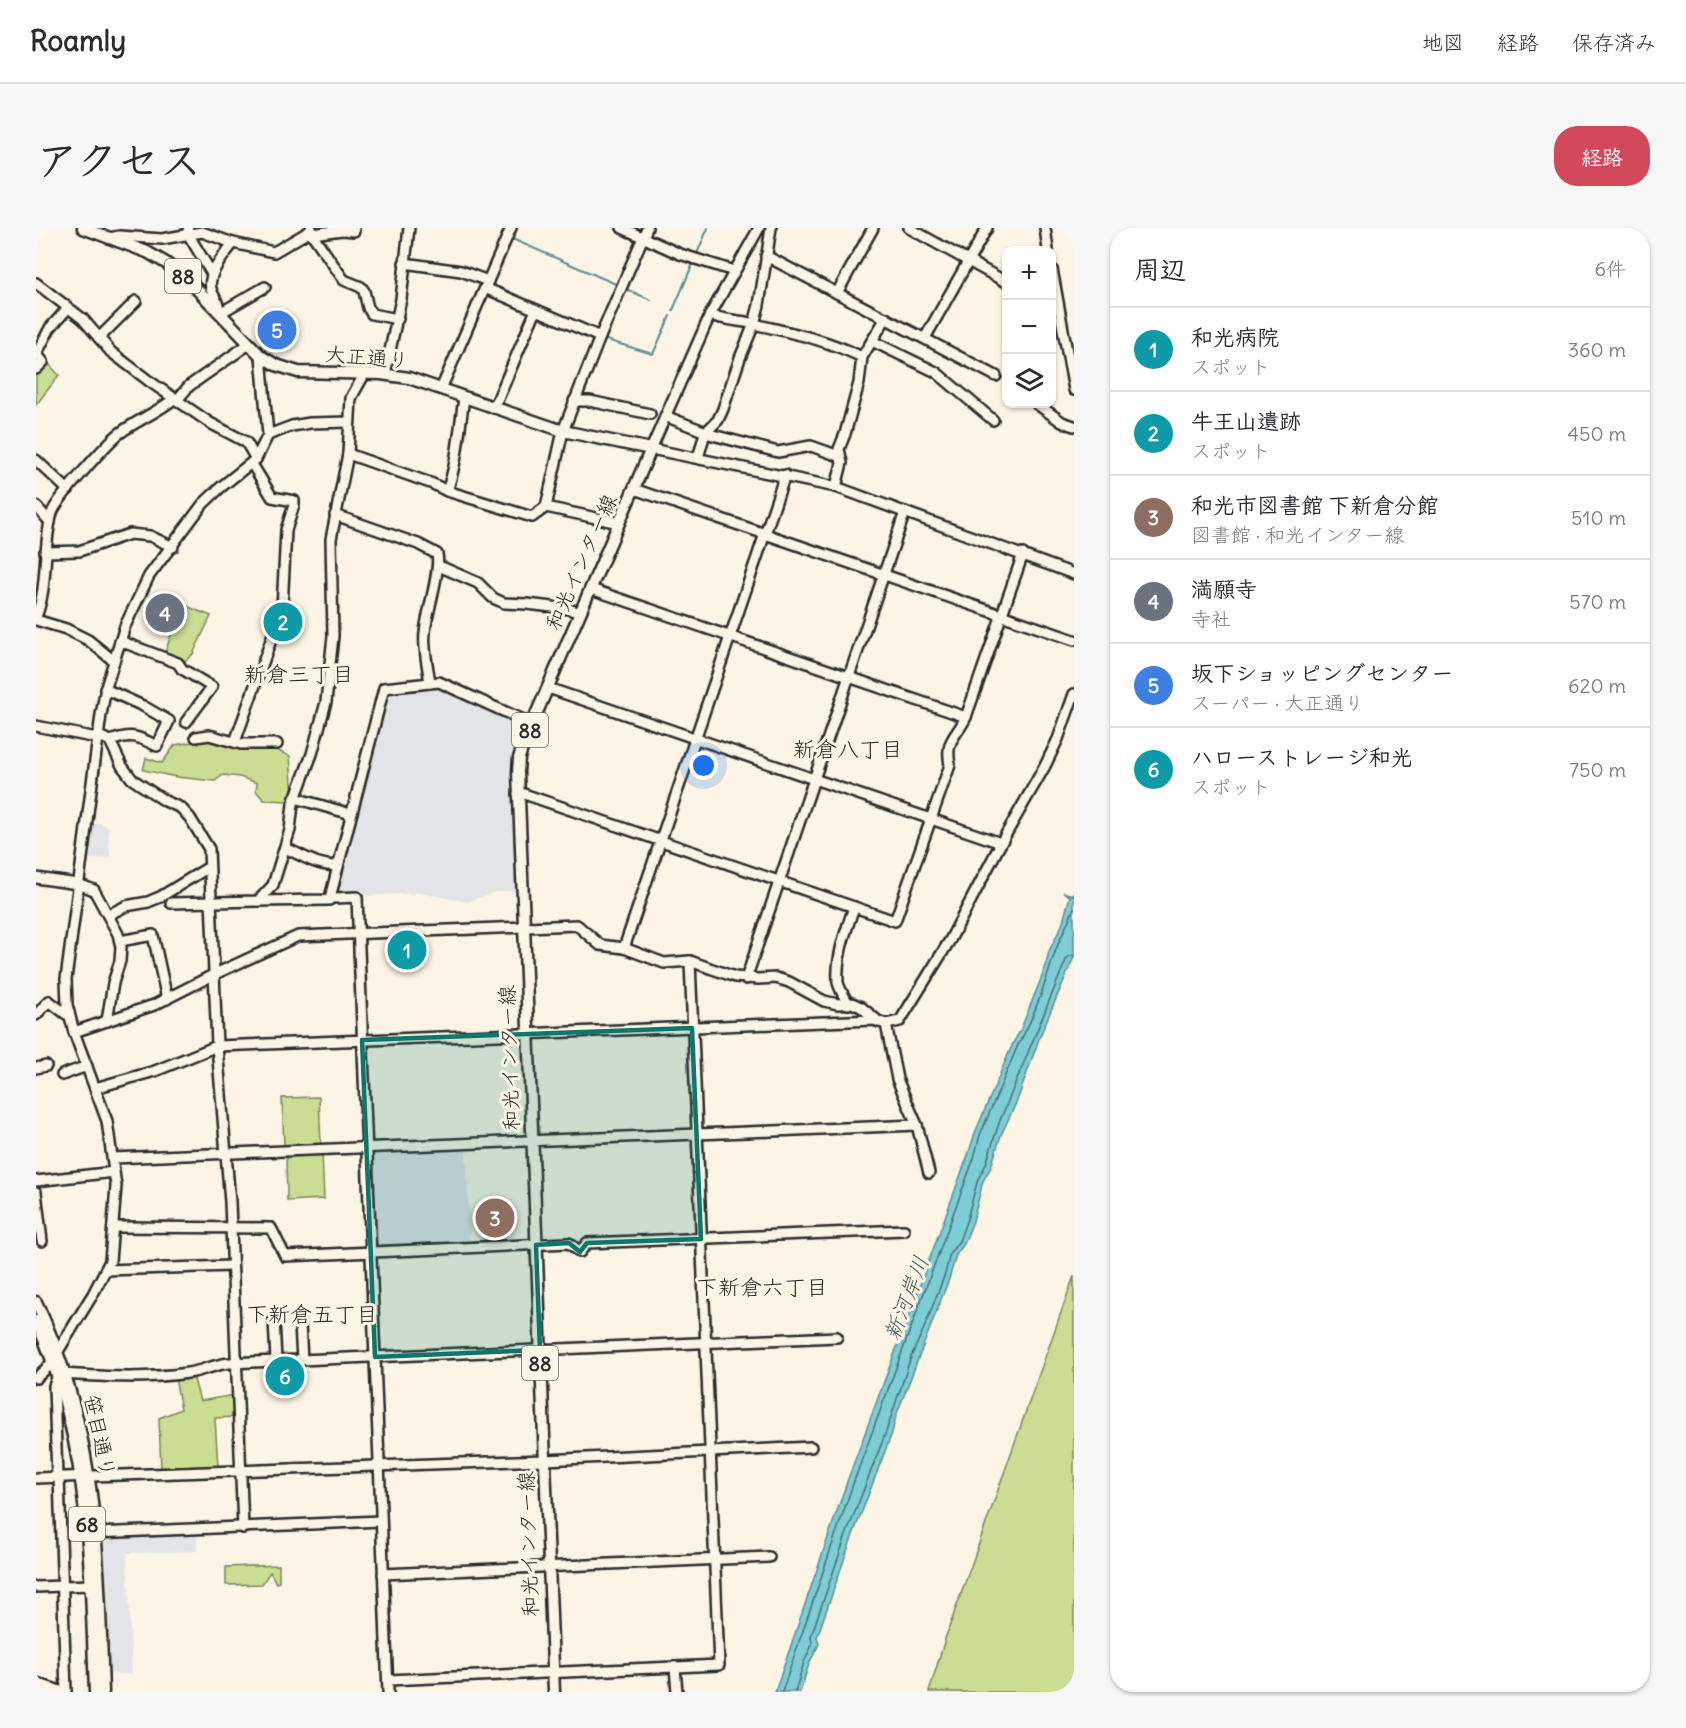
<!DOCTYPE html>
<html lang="ja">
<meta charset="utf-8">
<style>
:root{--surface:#fff;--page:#f7f7f7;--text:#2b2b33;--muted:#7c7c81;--line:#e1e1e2;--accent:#d1495b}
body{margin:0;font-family:Delius,"Klee One",sans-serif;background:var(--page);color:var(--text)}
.controls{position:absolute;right:18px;top:18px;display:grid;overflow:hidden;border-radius:12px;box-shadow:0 2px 4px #0004}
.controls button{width:54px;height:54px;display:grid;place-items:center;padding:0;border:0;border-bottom:2px solid var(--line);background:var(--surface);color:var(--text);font:30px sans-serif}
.you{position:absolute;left:668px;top:538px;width:21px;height:21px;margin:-15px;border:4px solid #fff;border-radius:50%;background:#1a73e8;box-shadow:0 0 0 9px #1a73e833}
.badge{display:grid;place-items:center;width:39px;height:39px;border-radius:50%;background:var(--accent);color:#fff;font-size:20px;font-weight:700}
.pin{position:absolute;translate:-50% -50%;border:3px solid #fff;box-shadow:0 2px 6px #0006}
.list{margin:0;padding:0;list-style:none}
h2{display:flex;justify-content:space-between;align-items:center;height:78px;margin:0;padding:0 24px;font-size:26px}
h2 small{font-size:20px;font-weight:400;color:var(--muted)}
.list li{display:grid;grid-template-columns:39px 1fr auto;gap:18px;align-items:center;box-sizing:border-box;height:84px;padding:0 24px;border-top:2px solid var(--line)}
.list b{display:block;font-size:22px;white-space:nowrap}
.list p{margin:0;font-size:20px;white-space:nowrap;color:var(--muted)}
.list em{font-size:20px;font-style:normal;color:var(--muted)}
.icon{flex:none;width:33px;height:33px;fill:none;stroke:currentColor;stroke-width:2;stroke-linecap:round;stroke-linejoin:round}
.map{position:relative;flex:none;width:1038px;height:1464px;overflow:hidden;border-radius:24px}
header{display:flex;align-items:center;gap:36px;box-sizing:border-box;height:84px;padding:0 30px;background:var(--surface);border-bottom:2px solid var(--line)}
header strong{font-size:28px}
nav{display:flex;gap:33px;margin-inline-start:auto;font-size:21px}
.intro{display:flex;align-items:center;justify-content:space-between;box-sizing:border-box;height:144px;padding:0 36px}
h1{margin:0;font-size:42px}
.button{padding:15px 27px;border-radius:24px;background:var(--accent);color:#fff;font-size:21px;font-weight:700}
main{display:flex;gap:36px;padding:0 36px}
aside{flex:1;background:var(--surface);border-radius:24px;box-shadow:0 2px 4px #0004}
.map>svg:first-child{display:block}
.built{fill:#e3e4e7}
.green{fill:#cadd92;stroke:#7a845e;stroke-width:1.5}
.water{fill:#7ccdd6;stroke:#5c8c92;stroke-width:1.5}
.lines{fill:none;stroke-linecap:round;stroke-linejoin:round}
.shore{stroke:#4b6c6f;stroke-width:1.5}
.stream{stroke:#5c8c92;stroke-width:2}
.minor-casing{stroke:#2b2b2b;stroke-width:14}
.major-casing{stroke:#2b2b2b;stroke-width:15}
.minor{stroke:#fcf5e5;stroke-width:9}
.major{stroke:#fcf5e5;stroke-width:10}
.marked{fill:#0f766e;fill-opacity:0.2;stroke:#0f766e;stroke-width:4.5;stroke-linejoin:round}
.labels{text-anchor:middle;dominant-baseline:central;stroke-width:6;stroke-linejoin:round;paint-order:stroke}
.shield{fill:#fcf5e5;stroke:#6a6863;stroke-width:1.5}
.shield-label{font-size:20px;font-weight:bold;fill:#2b2b2b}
.street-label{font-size:21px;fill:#2b2b2b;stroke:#fcf5e5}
.neighbourhood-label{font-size:22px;fill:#2b2b2b;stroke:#fcf5e5}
.water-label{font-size:22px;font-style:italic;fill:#435c5e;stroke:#fcf5e5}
</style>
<header>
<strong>Roamly</strong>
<nav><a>地図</a><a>経路</a><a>保存済み</a></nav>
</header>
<div class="intro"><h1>アクセス</h1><a class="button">経路</a></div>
<main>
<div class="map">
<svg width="1038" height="1464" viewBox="0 0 1038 1464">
<rect width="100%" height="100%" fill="#fcf5e5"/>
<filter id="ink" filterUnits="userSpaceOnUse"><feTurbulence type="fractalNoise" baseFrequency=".0167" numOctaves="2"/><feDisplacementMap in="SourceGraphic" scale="12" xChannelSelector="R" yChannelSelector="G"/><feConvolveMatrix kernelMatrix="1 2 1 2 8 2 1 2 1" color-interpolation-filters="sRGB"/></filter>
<g filter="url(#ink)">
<g class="built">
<polygon points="403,456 491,497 481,516 477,531 481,663 459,664 432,674 384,665 323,668 300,667 297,664 350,462"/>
<polygon points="64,595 72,599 74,629 49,632 54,597"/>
<polygon points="430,920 434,1015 339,1018 335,924"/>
<polygon points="161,1306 161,1323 91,1325 96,1446 73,1446 68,1309"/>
</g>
<g class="green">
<polygon points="12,135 23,147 0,177 0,146"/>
<polygon points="145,376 175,388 157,426 149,433 129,425"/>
<polygon points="174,511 195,516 200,521 238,521 254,528 257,568 255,573 228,572 220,563 221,555 204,549 187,547 179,553 140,549 107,542 110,530 126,535 139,517"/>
<polygon points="283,869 285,917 248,919 246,870"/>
<polygon points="286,925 288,971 251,973 250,927"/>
<polygon points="1038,1048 1038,1464 893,1464 909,1411"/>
<polygon points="157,1148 164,1173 198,1167 201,1189 179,1190 182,1239 125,1242 123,1190 145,1181 139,1150"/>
<polygon points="243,1337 243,1354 240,1355 234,1344 226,1356 190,1357 190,1339"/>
</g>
<polygon class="water" points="1027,664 1036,667 1038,664 1038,729 1004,808 981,873 965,907 955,939 947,953 937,993 928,1016 920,1027 913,1051 860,1188 856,1205 815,1312 781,1409 783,1416 773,1436 764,1464 739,1464 812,1251 932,927 939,905 977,815 984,803 1009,741 1013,723 1026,697 1034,668"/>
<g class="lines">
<g class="shore">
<path d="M746 1464 818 1253 938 930 944 907 982 817C998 790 1009 757 1018 727 1023 711 1032 696 1038 680"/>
<polyline points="759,1464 768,1434 776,1417 775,1408 809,1310 850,1204 875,1129 889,1098 909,1046 914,1025 923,1013 931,991 942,951 950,936 963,895 1030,732 1033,728 1038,728"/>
</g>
<g class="stream">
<polyline points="474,10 582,57"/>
<polyline points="660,28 672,0"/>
<polyline points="590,61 615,72"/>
<polyline points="637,82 658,33"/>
<polyline points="567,111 617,126 634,88"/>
</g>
<g class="minor-casing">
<g id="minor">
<polyline points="275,0 276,6 308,52 325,59 328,63 332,80 336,86 362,91"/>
<polyline points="586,0 644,26 698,43"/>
<polyline points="723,0 674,87 615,221 800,259 1038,346"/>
<polyline points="873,0 970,54"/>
<polyline points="1009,0 1012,22"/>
<polyline points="152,2 152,6 176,46"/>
<polyline points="276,6 306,2 318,3 318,0"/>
<polyline points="74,10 83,8 126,11 166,4 197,15 238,24 274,3"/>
<polyline points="730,28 960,148"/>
<polyline points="368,35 425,43 452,53"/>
<polyline points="1016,41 1038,162"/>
<polyline points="0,55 47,91 75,124 113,153 174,195 210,214 220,231"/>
<polyline points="449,60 564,109"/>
<polyline points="801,65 837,0"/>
<path d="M183 84C183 72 178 71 175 61 171 45 189 27 197 15"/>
<polyline points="184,85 229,59"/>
<path d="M674 87C688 92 700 92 714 95 756 105 786 110 826 129"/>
<polyline points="63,110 100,73"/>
<polyline points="889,110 951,0"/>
<polyline points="836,113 900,144 957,192"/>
<polyline points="0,125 7,134 0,141"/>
<polyline points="1,125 14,100 32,80"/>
<polyline points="349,146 365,71 373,0"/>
<polyline points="405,161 475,0"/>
<polyline points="141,172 153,158 213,116"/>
<polyline points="538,173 554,173 614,186"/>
<polyline points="1001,176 1026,194 1038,198"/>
<polyline points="458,180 500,82"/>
<polyline points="629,188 670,204"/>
<polyline points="669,205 742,224 775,218 803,228"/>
<polyline points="232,207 256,198 274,195 313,194"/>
<polyline points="312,226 397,256 411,263 496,289 510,279 583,295"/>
<polyline points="662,230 669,205 682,192 687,181 704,130 718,96 723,77 735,0"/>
<polyline points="0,232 32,262"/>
<polyline points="800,259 806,235 803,221 809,206 823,155 826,129 850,90"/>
<polyline points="598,261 1038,412"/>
<path d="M411 263C422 232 423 202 428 170"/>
<polyline points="0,278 14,294"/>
<polyline points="510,279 527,203 564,109 611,0"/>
<path d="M299 287 382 316 401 326C405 342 391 384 389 404 387 420 392 439 394 455"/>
<polyline points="9,324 43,323 94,306 114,308 137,319"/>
<polyline points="403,338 442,355 457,370 468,375 491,376 533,381 544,385"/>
<polyline points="555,361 930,489"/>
<path d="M0 389C13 355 6 321 16 285 20 272 72 214 84 205 102 192 122 184 139 170"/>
<polyline points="0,392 30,401 52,412 78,433"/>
<polyline points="84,413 142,435 146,441 176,459 150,494"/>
<polyline points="512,460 965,615"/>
<path d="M69 461 107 478 133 493 121 518C101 508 96 505 74 513"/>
<polyline points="0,498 61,510"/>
<polyline points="61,507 74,513 86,538 96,551 129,573 145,580 154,590 173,621 181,818 194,974 207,1300"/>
<polyline points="160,509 173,507 205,516 241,516"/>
<polyline points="199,514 246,381 250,302 258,277 258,273 236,269 216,236"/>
<path d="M482 566H488L859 693 914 537C909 511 920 510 930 489L987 326"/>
<polyline points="259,570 315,586"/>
<path d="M249 620C268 628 280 638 302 638"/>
<polyline points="0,650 42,656 58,662 82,706 85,719 84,733 77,755 71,793"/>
<polyline points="222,673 293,672 296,669"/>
<polyline points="135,675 222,673 237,657 254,602 257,576 276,526 290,474 297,408 295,311 312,226 315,170 329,145"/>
<polyline points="72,687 90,678 112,674 124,669 173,639"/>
<polyline points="84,713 117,707 131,771"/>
<polyline points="588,720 749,247"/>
<polyline points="710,751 869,284"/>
<path d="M812 776C809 769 803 761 802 754 800 728 810 703 818 679"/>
<polyline points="0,787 13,773 30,786 33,785"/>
<polyline points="850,796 861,851 881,897 893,945"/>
<polyline points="38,804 118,777 179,746 262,708 541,697 564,717 588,720 628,735 654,733 699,749 722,751 740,750 753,754 788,773 802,776 816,775 825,779 843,794"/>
<polyline points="0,840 10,838"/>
<polyline points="26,847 51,838"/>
<polyline points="59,860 119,843 181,818 838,792 850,796 864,793 914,712 965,615 1009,538 1022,511 1038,466"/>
<polyline points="77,930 881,897"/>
<polyline points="0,953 78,944"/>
<polyline points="0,964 6,1013"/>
<polyline points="77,999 235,1000 249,1028 533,1015 544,1024 551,1015 868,1002"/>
<polyline points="70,1042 196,1038"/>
<polyline points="238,1091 240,1133"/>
<polyline points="264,1096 266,1132"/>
<path d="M29 1146C71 1149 111 1151 152 1145 167 1143 179 1136 194 1135L801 1109"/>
<polyline points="0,1150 13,1138 57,1066 74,1033 80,958 71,893 38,804 31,777 30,751 65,487 70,459 89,398 113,348 167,276 185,259 220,231 232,207 225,128"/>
<polyline points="21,1249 18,1158 22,1147"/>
<polyline points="23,1249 30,1464"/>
<polyline points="0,1250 509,1232 775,1219"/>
<polyline points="60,1305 345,1293"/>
<polyline points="347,1346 733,1329"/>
<polyline points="0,1359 55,1357"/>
<polyline points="639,1439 641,1464"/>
<polyline points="352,1452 683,1437 654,733"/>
<polyline points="0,1455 27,1464"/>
<polyline points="352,1464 321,669 299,670 296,669 295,666 348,460 403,454 496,496"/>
</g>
</g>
<g class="major-casing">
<g id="major">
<polyline points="47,0 111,24 130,35 158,58 225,128 240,137 262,144 345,146 373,150 527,203 615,221 489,512 483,530 482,544 518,1464"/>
<path d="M0 1074C62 1203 62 1325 67 1464"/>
<path d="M0 1093C54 1210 54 1337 59 1464"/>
</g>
</g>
<use href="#minor" class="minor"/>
<use href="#major" class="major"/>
</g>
</g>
<path class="marked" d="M656 800 665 1011 551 1015 544 1024 533 1015 500 1017 504 1122 339 1129 326 812Z"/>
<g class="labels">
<g class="shield">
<rect x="129" y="31" width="36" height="34" rx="4.5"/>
<rect x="476" y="485" width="36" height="34" rx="4.5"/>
<rect x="486" y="1118" width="36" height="34" rx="4.5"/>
<rect x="33" y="1279" width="36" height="34" rx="4.5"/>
</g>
<g class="shield-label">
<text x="147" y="48">88</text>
<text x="494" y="502">88</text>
<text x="504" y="1135">88</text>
<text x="51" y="1296">68</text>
</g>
<g class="street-label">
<text transform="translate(331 129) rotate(5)">大正通り</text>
<text transform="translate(545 334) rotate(-66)">和光インター線</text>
<text transform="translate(473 830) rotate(-92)">和光インター線</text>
<text transform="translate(64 1208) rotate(78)">笹目通り</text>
<text transform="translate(492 1316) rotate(-92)">和光インター線</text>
</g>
<g class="neighbourhood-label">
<text x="263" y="446">新倉三丁目</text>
<text x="812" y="521">新倉八丁目</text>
<text x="726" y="1059">下新倉六丁目</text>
<text x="276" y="1086">下新倉五丁目</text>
</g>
<g class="water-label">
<text transform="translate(870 1070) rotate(-69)">新河岸川</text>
</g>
</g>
</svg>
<div class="controls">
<button>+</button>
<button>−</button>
<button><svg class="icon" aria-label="layers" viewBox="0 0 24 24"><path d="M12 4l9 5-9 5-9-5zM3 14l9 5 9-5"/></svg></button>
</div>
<div class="you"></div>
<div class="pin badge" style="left:371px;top:722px;background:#0f9aa8">1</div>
<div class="pin badge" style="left:247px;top:394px;background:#0f9aa8">2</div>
<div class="pin badge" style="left:459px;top:990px;background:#8d6e63">3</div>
<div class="pin badge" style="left:129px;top:385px;background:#6b7280">4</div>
<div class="pin badge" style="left:241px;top:102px;background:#3f7fe0">5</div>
<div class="pin badge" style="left:249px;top:1148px;background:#0f9aa8">6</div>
</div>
<aside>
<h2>周辺<small>6件</small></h2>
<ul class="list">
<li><span class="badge" style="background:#0f9aa8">1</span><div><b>和光病院</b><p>スポット</p></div><em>360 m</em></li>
<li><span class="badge" style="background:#0f9aa8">2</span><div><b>牛王山遺跡</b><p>スポット</p></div><em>450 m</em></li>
<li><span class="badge" style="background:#8d6e63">3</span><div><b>和光市図書館 下新倉分館</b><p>図書館 · 和光インター線</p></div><em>510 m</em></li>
<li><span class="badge" style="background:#6b7280">4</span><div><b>満願寺</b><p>寺社</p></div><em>570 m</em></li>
<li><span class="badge" style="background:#3f7fe0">5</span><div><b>坂下ショッピングセンター</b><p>スーパー · 大正通り</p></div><em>620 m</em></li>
<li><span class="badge" style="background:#0f9aa8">6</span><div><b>ハローストレージ和光</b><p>スポット</p></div><em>750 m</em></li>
</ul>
</aside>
</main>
